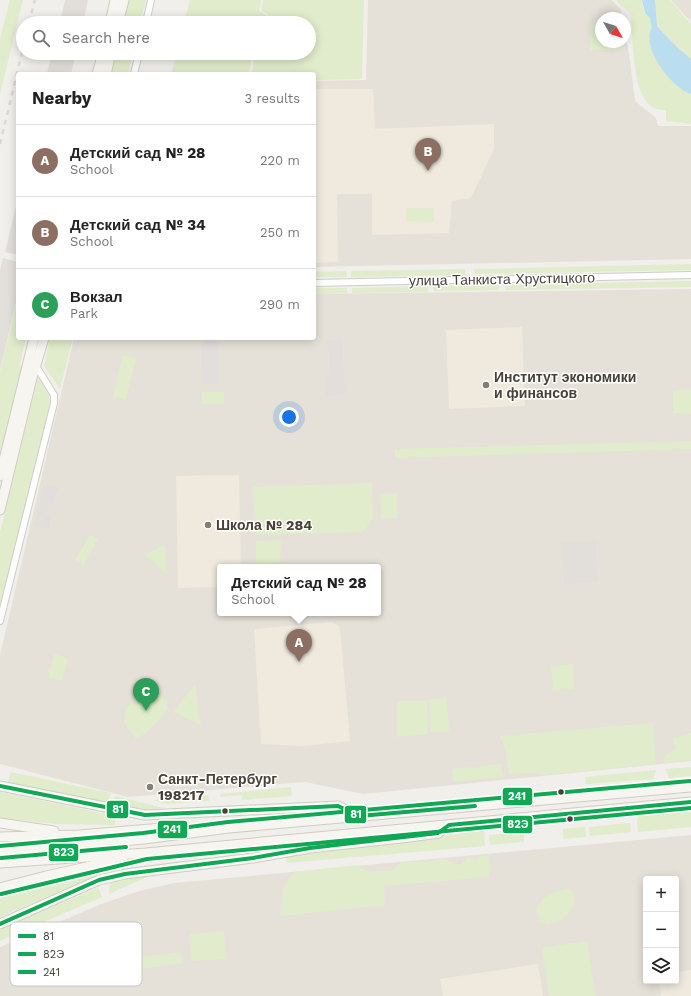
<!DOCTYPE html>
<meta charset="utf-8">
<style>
:root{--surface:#fff;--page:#f2f2f2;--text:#222;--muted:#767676;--line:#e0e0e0;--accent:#1a73e8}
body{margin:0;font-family:"Work Sans",sans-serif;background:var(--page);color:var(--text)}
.controls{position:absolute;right:12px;bottom:12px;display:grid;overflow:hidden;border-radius:4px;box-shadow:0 2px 10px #0003}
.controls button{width:36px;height:36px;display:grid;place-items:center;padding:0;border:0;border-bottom:1px solid var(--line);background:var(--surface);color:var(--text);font:20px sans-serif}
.compass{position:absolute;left:595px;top:12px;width:36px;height:36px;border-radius:50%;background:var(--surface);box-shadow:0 2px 10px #0003;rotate:129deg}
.you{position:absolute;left:289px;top:417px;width:14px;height:14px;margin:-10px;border:3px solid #fff;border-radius:50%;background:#1a73e8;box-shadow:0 0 0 6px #1a73e833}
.badge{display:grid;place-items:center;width:26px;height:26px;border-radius:50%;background:var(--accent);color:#fff;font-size:13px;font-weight:700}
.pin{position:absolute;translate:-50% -33px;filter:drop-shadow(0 1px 2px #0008)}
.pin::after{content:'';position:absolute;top:21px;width:14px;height:12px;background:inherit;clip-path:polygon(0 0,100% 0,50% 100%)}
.popup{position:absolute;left:217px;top:564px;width:164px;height:52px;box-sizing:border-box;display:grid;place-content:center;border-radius:4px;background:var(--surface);filter:drop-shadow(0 1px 3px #0005);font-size:13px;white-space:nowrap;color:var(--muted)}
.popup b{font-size:15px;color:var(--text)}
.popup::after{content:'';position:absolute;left:50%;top:100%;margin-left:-8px;border:8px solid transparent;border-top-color:var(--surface)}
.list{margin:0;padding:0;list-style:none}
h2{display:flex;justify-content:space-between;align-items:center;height:52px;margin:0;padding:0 16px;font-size:17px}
h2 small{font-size:13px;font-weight:400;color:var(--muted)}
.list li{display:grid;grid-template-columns:26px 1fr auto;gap:12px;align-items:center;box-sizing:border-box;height:72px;padding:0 16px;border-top:1px solid var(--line)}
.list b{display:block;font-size:15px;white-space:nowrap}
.list p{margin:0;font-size:13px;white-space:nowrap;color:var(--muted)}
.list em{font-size:13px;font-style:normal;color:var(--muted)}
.icon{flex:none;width:22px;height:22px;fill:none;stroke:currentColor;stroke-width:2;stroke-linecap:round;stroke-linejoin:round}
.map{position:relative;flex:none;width:691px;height:996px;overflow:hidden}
.search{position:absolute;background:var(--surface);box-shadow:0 2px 10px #0003;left:16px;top:16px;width:300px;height:44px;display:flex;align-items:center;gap:10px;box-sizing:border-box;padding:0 14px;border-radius:22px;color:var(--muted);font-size:15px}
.panel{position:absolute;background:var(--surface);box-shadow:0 2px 10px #0003;left:16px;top:72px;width:300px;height:268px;border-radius:4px}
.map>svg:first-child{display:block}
.residential{fill:#e6e1d8;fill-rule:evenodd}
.industrial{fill:#e2ded9}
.education{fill:#efeadd}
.green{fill:#e0eccb}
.parking{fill:#e1dedb}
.water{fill:#bbddf0}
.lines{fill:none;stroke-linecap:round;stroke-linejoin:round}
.minor-casing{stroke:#cfcdc9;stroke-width:8}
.secondary-casing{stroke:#d1ccc2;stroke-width:11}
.minor{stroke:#fdfdfc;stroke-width:6}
.secondary{stroke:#f7f5ef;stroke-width:9}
.rail{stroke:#d9d9d8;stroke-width:2.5;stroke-dasharray:5 5;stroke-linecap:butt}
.bus-1-casing{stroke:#fff;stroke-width:7}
.bus-2-casing{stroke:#fff;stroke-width:7}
.bus-3-casing{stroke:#fff;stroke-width:7}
.bus-1{stroke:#10a855;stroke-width:4}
.bus-2{stroke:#10a855;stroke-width:4}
.bus-3{stroke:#10a855;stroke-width:4}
.poi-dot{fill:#837e76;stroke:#fff;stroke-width:1.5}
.bus-dot{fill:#484137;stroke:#fff;stroke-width:1.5}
.labels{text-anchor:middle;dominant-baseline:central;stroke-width:3;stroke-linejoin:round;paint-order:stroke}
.street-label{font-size:14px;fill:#484137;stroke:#fff}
.poi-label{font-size:14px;font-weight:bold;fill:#484137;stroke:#fff;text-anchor:start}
.key{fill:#fff;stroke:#c8c6c3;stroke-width:1}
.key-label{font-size:11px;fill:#484137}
.line-badge{stroke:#fff;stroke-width:1.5}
.badge-label{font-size:11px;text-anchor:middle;font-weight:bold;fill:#fff}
</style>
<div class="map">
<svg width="691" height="996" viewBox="0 0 691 996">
<rect width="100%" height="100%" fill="#f1efeb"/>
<g class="residential">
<polygon points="368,0 612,0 621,10 622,18 601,18 601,42 625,42 625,31 630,60 635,101 656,118 658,126 691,126 691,259 314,267 314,81 366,80"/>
<polygon points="671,0 691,0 691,22"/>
<path d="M691 289V761L363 794 305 782 128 797 0 764V655L74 338H314V294ZM220 567H378V613H220Z"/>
<path d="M691 835V996H0V947L104 903 139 891 174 883ZM646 879H676V981H646Z"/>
</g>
<g class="industrial">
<polygon points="65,0 88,0 83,23 60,23"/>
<polygon points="52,53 76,53 71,74 47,74"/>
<polygon points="18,198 18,255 5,252"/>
<polygon points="3,258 18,262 18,294 0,370 0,270"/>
<polygon points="596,541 597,582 564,584 562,542"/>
</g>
<g class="education">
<polygon points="314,89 373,89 375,129 494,124 494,149 471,198 452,201 449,233 372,235 372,194 337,194 338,262 314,263"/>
<polygon points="522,327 525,406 449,409 446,330"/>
<polygon points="239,475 241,567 220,567 220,587 178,588 176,476"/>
<polygon points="332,622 340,627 350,741 302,746 261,744 254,629"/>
<polygon points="538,964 543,996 443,996 440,979"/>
<polygon points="691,970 691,996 661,996 659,981 676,981 676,972"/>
</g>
<g class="green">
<polygon points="10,0 23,0 0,94 0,39"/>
<polygon points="128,0 146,0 140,23 122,23"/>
<polygon points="190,0 261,0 259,10 267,16 270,23 184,23"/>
<polygon points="263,0 364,0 362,79 314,80 314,74 252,74 255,53 309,53 309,23 271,23 268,15 261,10"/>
<path d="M615 0H642C643 9 644 18 655 19V0H670L691 24V59L677 47 657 25 652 27 649 32 687 92 691 94V124L666 121V110C628 112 635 38 630 13Z"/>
<polygon points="590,21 601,30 601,42 616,42 622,47 619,50 590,50"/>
<polygon points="115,53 133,53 128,74 110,74"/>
<polygon points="177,53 252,53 249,74 171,74"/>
<polygon points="406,208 434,208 434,222 406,221"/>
<polygon points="691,264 691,270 475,274 474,269"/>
<polygon points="465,269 465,275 351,277 351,271"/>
<polygon points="346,271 347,277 314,277 314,272"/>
<polygon points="691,281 691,287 505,290 505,285"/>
<polygon points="499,285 499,290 434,291 433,286"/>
<polygon points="428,286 428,292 352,293 352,288"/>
<polygon points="314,288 347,288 347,293 314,294"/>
<polygon points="18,296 18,338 26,338 20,364 22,373 0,462 0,372"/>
<polygon points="50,338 73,338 60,389 44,366"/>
<polygon points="123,355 136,358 126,400 113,397"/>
<path d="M38 378C47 383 50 393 50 403L0 607V532Z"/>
<polygon points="673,390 691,390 691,414 673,413"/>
<rect x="202" y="392" width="22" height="12"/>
<polygon points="691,441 691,449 395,458 395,449"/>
<polygon points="372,483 373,518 363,532 255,535 253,487"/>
<polygon points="397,493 397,518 381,519 380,494"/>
<polygon points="90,535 98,539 83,565 75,560"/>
<polygon points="281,540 280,563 256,565 256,541"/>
<polygon points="165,544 166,574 146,555"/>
<polygon points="54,654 68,658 62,681 48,678"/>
<polygon points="573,664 574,689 553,690 551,666"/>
<polygon points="195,684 201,725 173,712"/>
<path d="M152 688C159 693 167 699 168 708 159 720 150 733 136 739 133 734 127 728 125 723 121 707 139 693 152 688Z"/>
<polygon points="447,698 449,732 431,732 429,700"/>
<polygon points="397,701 427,701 428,734 397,737"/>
<polygon points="653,723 656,762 655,764 542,775 534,773 509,774 505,748 500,736"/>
<polygon points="691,733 691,760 665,763 663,761 666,755 676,749 672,739"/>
<polygon points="501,764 503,777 453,782 452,769"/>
<polygon points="691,767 691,776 669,778 665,769"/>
<polygon points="656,770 653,779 586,784 585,777"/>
<polygon points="11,772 111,793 109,799 103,803 8,782"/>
<polygon points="291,787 292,796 242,800 242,795 221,797 220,794"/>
<polygon points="0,792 115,816 115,825 57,824 0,818"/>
<polygon points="208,795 209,801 166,804 153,800"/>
<polygon points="115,796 164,808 137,810 114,804"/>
<polygon points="691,809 691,827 638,832 637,820 641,814"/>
<polygon points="630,823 631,832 590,836 589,827"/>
<polygon points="585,827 586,837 563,839 563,829"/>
<polygon points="484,830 485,846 286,863 287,857"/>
<polygon points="515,833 524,834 524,842 490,845 489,835"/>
<polygon points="482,856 489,856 490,877 384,886 385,905 280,916 283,889 294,872 357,865 367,871 392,871 401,862 431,861 444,858 454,864 461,864 467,858 476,859"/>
<polygon points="119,871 88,879 0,917 0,897 93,875"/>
<polygon points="156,873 109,894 110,883 125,877"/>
<polygon points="97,888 100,891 102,897 0,941 0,930"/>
<path d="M566 889 571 890 575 898C574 914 561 919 549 925L539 922 536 910C542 896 552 892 566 889Z"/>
<polygon points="224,931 226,959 192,961 189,934"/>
<polygon points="587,941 595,996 549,996 542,948"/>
<polygon points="181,952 182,963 140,969 139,957"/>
</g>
<g class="parking">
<polygon points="218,338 219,384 202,384 201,339"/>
<polygon points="328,340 342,340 345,395 326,396 325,377 330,376"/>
<polygon points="44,484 58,487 54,504 49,503 46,514 51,515 48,529 34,526"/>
</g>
<path class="water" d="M642 0H655L657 26 677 47 691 59V94C672 88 640 47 652 27L650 18 645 13Z"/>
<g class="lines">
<g class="minor-casing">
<g id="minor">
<polyline points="146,23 151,0"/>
<polyline points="134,74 139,53"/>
<polyline points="314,283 691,275"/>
<polyline points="0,621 54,403 54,395 36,366"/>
</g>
</g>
<g class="secondary-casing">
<g id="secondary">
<polyline points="110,23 115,0"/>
<polyline points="118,23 124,0"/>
<polyline points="97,74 103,53"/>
<polyline points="106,74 111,53"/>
<polyline points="0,476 34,338"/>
<polyline points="0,510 32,378 44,338"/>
<polyline points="0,786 145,815 338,806 357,815"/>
<polyline points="0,823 54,831"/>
<polyline points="0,837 79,835 174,827 192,831"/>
<polyline points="0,852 144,839 229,828 691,787"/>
<polyline points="0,863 146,853 691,802"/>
<polyline points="0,888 46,876 123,859"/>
<polyline points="0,924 99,880 125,874 253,858 310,848 410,837 438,833 448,826"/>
</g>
</g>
<use href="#minor" class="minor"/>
<use href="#secondary" class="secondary"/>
<g class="rail">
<polyline points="29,23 35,0"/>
<polyline points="0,144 23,48"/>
</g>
<g class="bus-1-casing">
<g id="bus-1">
<polyline points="0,786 145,815 338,806 359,816 475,806"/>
<polyline points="0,924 99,880 125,874 253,858 310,848 438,833 449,825 691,802"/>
</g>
</g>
<g class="bus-2-casing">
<g id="bus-2">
<polyline points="1,858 126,847"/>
<polyline points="1,894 147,859 691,808"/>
</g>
</g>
<g class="bus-3-casing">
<polyline id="bus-3" points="0,846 143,833 228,822 690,781"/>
</g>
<use href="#bus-1" class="bus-1"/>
<use href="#bus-2" class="bus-2"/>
<use href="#bus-3" class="bus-3"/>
</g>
<g class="poi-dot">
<circle cx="486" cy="385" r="4"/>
<circle cx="208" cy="525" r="4"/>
<circle cx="150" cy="787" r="4"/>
</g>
<g class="bus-dot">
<circle cx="561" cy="792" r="3.5"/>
<circle cx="225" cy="811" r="3.5"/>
<circle cx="570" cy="819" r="3.5"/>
</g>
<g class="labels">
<g class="street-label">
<text transform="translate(502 279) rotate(-1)">улица Танкиста Хрустицкого</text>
</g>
<g class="poi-label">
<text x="494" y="377">Институт экономики<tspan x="494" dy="16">и финансов</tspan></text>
<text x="216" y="525">Школа № 284</text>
<text x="158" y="779">Санкт-Петербург<tspan x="158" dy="16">198217</tspan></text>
</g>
</g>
<rect x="10" y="922" width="132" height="64" rx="6" class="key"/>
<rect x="18" y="934" width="18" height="4" fill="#10a855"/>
<rect x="18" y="952" width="18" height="4" fill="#10a855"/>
<rect x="18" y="970" width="18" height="4" fill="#10a855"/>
<g class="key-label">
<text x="43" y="940">81</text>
<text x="43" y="958">82Э</text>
<text x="43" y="976">241</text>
</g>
<g class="line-badge">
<rect x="502" y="787" width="31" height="19" rx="4" fill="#10a855"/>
<rect x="106" y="800" width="23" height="19" rx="4" fill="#10a855"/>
<rect x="344" y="805" width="23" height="19" rx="4" fill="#10a855"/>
<rect x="502" y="815" width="31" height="19" rx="4" fill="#10a855"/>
<rect x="157" y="820" width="31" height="19" rx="4" fill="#10a855"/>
<rect x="48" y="843" width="31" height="19" rx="4" fill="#10a855"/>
</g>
<g class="badge-label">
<text x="517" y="800">241</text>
<text x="118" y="813">81</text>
<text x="356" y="818">81</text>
<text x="518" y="828">82Э</text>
<text x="172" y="833">241</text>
<text x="64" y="856">82Э</text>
</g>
</svg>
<div class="controls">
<button>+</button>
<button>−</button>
<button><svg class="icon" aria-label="layers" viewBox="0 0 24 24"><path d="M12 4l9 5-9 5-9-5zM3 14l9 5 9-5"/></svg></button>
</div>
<svg class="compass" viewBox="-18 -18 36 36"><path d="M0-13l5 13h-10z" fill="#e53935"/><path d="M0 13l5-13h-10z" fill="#767676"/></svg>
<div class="you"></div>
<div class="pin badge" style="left:299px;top:662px;background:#8d6e63">A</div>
<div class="popup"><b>Детский сад № 28</b>School</div>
<div class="pin badge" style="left:428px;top:171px;background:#8d6e63">B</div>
<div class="pin badge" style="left:146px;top:711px;background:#2e9e5b">C</div>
<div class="search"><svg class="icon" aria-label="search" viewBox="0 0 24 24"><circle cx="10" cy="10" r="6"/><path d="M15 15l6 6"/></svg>Search here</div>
<section class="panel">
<h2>Nearby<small>3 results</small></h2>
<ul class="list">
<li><span class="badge" style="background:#8d6e63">A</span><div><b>Детский сад № 28</b><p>School</p></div><em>220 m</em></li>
<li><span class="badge" style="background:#8d6e63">B</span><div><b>Детский сад № 34</b><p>School</p></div><em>250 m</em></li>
<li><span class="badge" style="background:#2e9e5b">C</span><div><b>Вокзал</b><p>Park</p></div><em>290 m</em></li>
</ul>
</section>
</div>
